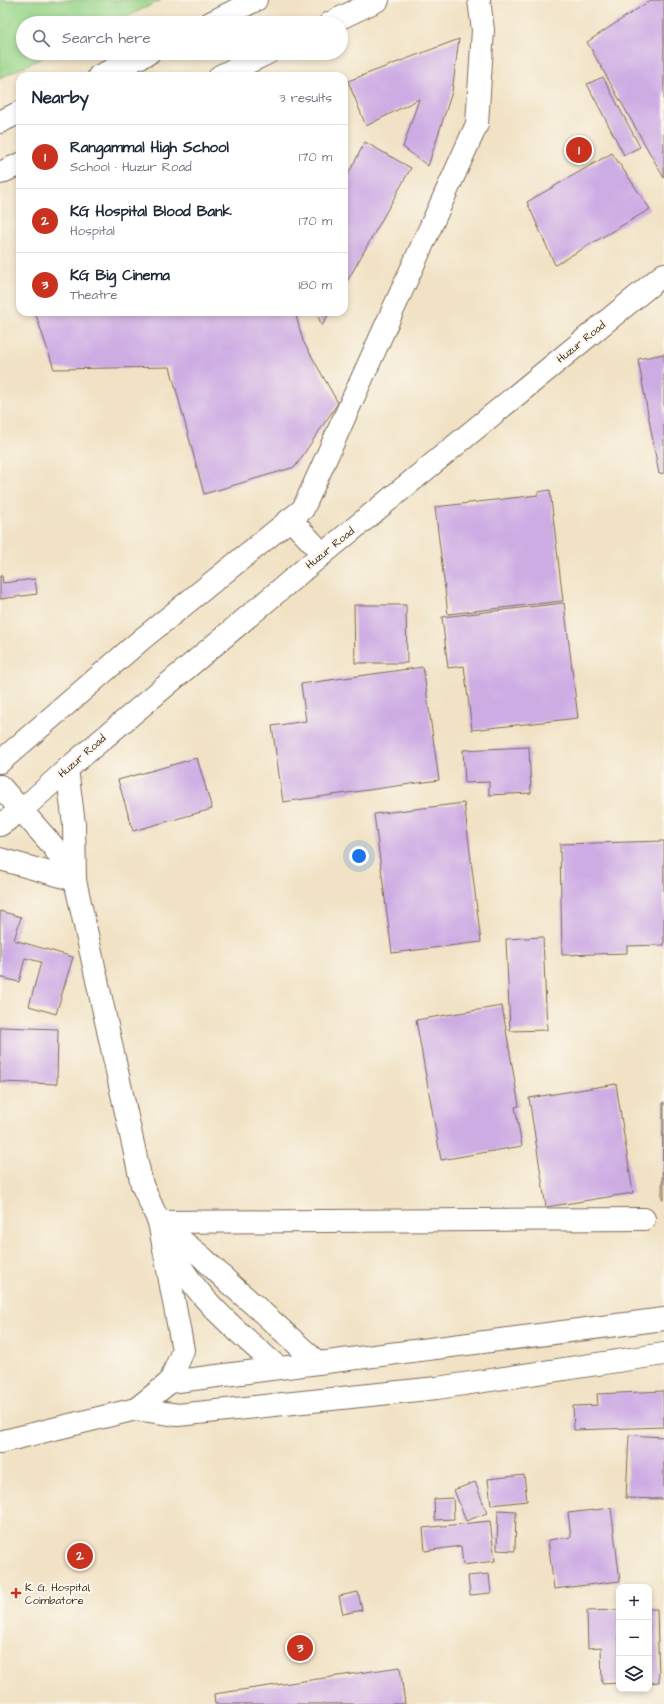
<!DOCTYPE html>
<meta charset="utf-8">
<style>
:root{--surface:#fff;--page:#f6f6f7;--text:#1f2937;--muted:#747a83;--line:#e0e1e3;--accent:#c8321e}
body{margin:0;font-family:"Architects Daughter",sans-serif;background:var(--page);color:var(--text)}
.controls{position:absolute;right:12px;bottom:12px;display:grid;overflow:hidden;border-radius:8px;box-shadow:0 2px 6px #0003}
.controls button{width:36px;height:36px;display:grid;place-items:center;padding:0;border:0;border-bottom:1px solid var(--line);background:var(--surface);color:var(--text);font:20px sans-serif}
.you{position:absolute;left:359px;top:856px;width:14px;height:14px;margin:-10px;border:3px solid #fff;border-radius:50%;background:#1a73e8;box-shadow:0 0 0 6px #1a73e833}
.badge{display:grid;place-items:center;width:26px;height:26px;border-radius:50%;background:var(--accent);color:#fff;font-size:13px;font-weight:700}
.pin{position:absolute;translate:-50% -50%;border:2px solid #fff;box-shadow:0 1px 4px #0006}
.list{margin:0;padding:0;list-style:none}
h2{display:flex;justify-content:space-between;align-items:center;height:52px;margin:0;padding:0 16px;font-size:17px}
h2 small{font-size:13px;font-weight:400;color:var(--muted)}
.list li{display:grid;grid-template-columns:26px 1fr auto;gap:12px;align-items:center;box-sizing:border-box;height:64px;padding:0 16px;border-top:1px solid var(--line)}
.list b{display:block;font-size:15px;white-space:nowrap}
.list p{margin:0;font-size:13px;white-space:nowrap;color:var(--muted)}
.list em{font-size:13px;font-style:normal;color:var(--muted)}
.icon{flex:none;width:22px;height:22px;fill:none;stroke:currentColor;stroke-width:2;stroke-linecap:round;stroke-linejoin:round}
.map{position:relative;flex:none;width:664px;height:1704px;overflow:hidden}
.search{position:absolute;background:var(--surface);box-shadow:0 2px 6px #0003;left:16px;top:16px;width:332px;height:44px;display:flex;align-items:center;gap:10px;box-sizing:border-box;padding:0 14px;border-radius:22px;color:var(--muted);font-size:15px}
.panel{position:absolute;background:var(--surface);box-shadow:0 2px 6px #0003;left:16px;top:72px;width:332px;height:244px;border-radius:12px}
.map>svg:first-child{display:block}
.green{fill:#99d68b;stroke:#6a8054}
.building{fill:#cdace4}
.lines{fill:none;stroke-linecap:round;stroke-linejoin:round}
.minor-casing{stroke:#7b6a58;stroke-width:24}
.tertiary-casing{stroke:#7b6a58;stroke-width:24}
.secondary-casing{stroke:#7b6a58;stroke-width:24}
.primary-casing{stroke:#7b6a58;stroke-width:24}
.minor{stroke:#fff;stroke-width:22}
.tertiary{stroke:#fff;stroke-width:22}
.secondary{stroke:#fff;stroke-width:22}
.primary{stroke:#fff;stroke-width:22}
.poi-dot{fill:#c8321e;stroke:#fbf7ec;stroke-width:1.5}
.labels{text-anchor:middle;dominant-baseline:central;stroke-width:4;stroke-linejoin:round;paint-order:stroke}
.street-label{font-size:11px;fill:#3b2a1e;stroke:#fbf7ec}
.poi-label{font-size:11px;fill:#3b2a1e;stroke:#fbf7ec;text-anchor:start}
</style>
<div class="map">
<svg width="664" height="1704" viewBox="0 0 664 1704">
<rect width="100%" height="100%" fill="#fbf7ec"/>
<filter id="ink" filterUnits="userSpaceOnUse"><feTurbulence type="fractalNoise" baseFrequency=".025" numOctaves="2"/><feDisplacementMap in="SourceGraphic" scale="8" xChannelSelector="R" yChannelSelector="G"/><feConvolveMatrix kernelMatrix="1 2 1 2 8 2 1 2 1" color-interpolation-filters="sRGB"/></filter>
<filter id="wash" filterUnits="userSpaceOnUse"><feTurbulence type="fractalNoise" baseFrequency=".012" numOctaves="4" result="noise"/><feDisplacementMap in="SourceGraphic" scale="16" xChannelSelector="R" yChannelSelector="G"/><feGaussianBlur stdDeviation="0.9" result="paint"/><feColorMatrix in="noise" values="0 0 0 0 0 0 0 0 0 0 0 0 0 0 0 0 0 1.4 0 .05"/><feComposite in="paint" operator="in"/></filter>
<g filter="url(#wash)">
<rect width="100%" height="100%" fill="#f1e2c5"/>
<polygon class="green" points="0,0 161,0 114,23 23,23 23,53 52,53 0,78"/>
<g id="blocks">
<g class="building">
<polygon points="651,0 664,0 664,178 587,42"/>
<polygon points="459,39 452,92 428,166 403,147 419,99 366,126 348,81"/>
<polygon points="603,77 640,147 624,155 587,84"/>
<polygon points="365,142 411,168 344,287 344,182"/>
<polygon points="612,153 650,209 555,265 527,202"/>
<polygon points="35,312 295,312 303,341 338,403 295,467 204,494 170,367 54,369"/>
<polygon points="316,312 330,312 322,326"/>
<polygon points="664,354 664,473 659,474 638,359"/>
<polygon points="550,490 563,601 448,614 435,507 538,495 538,492"/>
<polygon points="0,576 2,576 3,583 35,579 37,594 0,599"/>
<polygon points="564,603 578,718 472,730 464,666 448,668 442,617"/>
<polygon points="354,605 406,605 407,663 355,663"/>
<polygon points="423,667 439,780 283,802 272,726 306,721 301,684"/>
<polygon points="529,747 531,793 489,795 489,782 465,783 463,750"/>
<polygon points="197,758 212,809 133,831 118,780"/>
<polygon points="464,803 481,942 392,953 374,814"/>
<polygon points="664,841 664,945 627,946 627,953 562,955 560,844"/>
<polygon points="0,911 21,917 14,940 73,957 56,1014 29,1006 41,962 25,958 19,982 0,977"/>
<polygon points="543,937 547,1030 510,1031 506,939"/>
<polygon points="502,1006 519,1106 515,1107 522,1146 441,1160 416,1020"/>
<polygon points="0,1027 58,1029 57,1084 0,1082"/>
<polygon points="616,1084 633,1193 546,1207 529,1098"/>
<polygon points="663,1102 664,1102 664,1199 662,1199"/>
<polygon points="663,1391 664,1427 574,1430 573,1406 598,1405 597,1394"/>
<polygon points="629,1435 664,1437 664,1499 626,1498"/>
<polygon points="524,1475 527,1501 491,1505 488,1479"/>
<polygon points="475,1482 487,1513 466,1521 454,1490"/>
<polygon points="453,1498 454,1519 435,1520 434,1499"/>
<polygon points="611,1508 620,1581 554,1589 548,1540 571,1537 568,1513"/>
<polygon points="498,1510 516,1511 515,1551 497,1550"/>
<polygon points="490,1521 495,1561 463,1565 461,1546 425,1551 423,1528"/>
<polygon points="489,1574 491,1593 470,1595 468,1576"/>
<polygon points="358,1592 362,1610 343,1614 339,1596"/>
<polygon points="649,1609 657,1609 659,1682 649,1683"/>
<polygon points="619,1610 619,1683 602,1684 601,1647 588,1648 587,1611"/>
<polygon points="400,1667 405,1704 215,1704 214,1694"/>
</g>
</g>
</g>
<g filter="url(#ink)">
<use href="#blocks" fill-opacity="0" stroke="#7b6a58" stroke-width="1"/>
<g class="lines">
<g class="minor-casing">
<polyline id="minor" points="159,1222 644,1219"/>
</g>
<g class="tertiary-casing">
<g id="tertiary">
<polyline points="0,786 53,846 75,880 142,1185 159,1222 202,1257 230,1284 253,1304 318,1363"/>
<path d="M170 1247C194 1297 238 1332 279 1368"/>
<polyline points="170,1382 664,1319"/>
<polyline points="136,1409 170,1382 183,1350 159,1222"/>
<polyline points="0,1442 136,1409 178,1415 437,1388 664,1354"/>
</g>
</g>
<g class="secondary-casing">
<g id="secondary">
<polyline points="290,519 323,554"/>
<polyline points="0,762 142,639 303,509 477,124 483,30 479,0"/>
<polyline points="0,825 22,810 67,769 307,567 664,274"/>
<polyline points="0,859 75,880 74,824 67,769"/>
</g>
</g>
<g class="primary-casing">
<g id="primary">
<polyline points="210,23 256,0"/>
<polyline points="330,23 378,0"/>
<polyline points="99,76 149,53"/>
<polyline points="220,76 268,53"/>
<polyline points="0,122 20,112"/>
<polyline points="0,173 20,164"/>
</g>
</g>
<use href="#minor" class="minor"/>
<use href="#tertiary" class="tertiary"/>
<use href="#secondary" class="secondary"/>
<use href="#primary" class="primary"/>
</g>
</g>
<path class="poi-dot" d="M14 1587h4v4h4v4h-4v4h-4v-4h-4v-4h4z"/>
<g class="labels">
<g class="street-label">
<text transform="translate(581 342) rotate(-39)">Huzur Road</text>
<text transform="translate(330 548) rotate(-39)">Huzur Road</text>
<text transform="translate(82 756) rotate(-41)">Huzur Road</text>
</g>
<g class="poi-label">
<text x="25" y="1587">K. G. Hospital,<tspan x="25" dy="13">Coimbatore</tspan></text>
</g>
</g>
</svg>
<div class="controls">
<button>+</button>
<button>−</button>
<button><svg class="icon" aria-label="layers" viewBox="0 0 24 24"><path d="M12 4l9 5-9 5-9-5zM3 14l9 5 9-5"/></svg></button>
</div>
<div class="you"></div>
<div class="pin badge" style="left:579px;top:150px">1</div>
<div class="pin badge" style="left:80px;top:1556px">2</div>
<div class="pin badge" style="left:300px;top:1648px">3</div>
<div class="search"><svg class="icon" aria-label="search" viewBox="0 0 24 24"><circle cx="10" cy="10" r="6"/><path d="M15 15l6 6"/></svg>Search here</div>
<section class="panel">
<h2>Nearby<small>3 results</small></h2>
<ul class="list">
<li><span class="badge">1</span><div><b>Rangammal High School</b><p>School · Huzur Road</p></div><em>170 m</em></li>
<li><span class="badge">2</span><div><b>KG Hospital Blood Bank</b><p>Hospital</p></div><em>170 m</em></li>
<li><span class="badge">3</span><div><b>KG Big Cinema</b><p>Theatre</p></div><em>180 m</em></li>
</ul>
</section>
</div>
